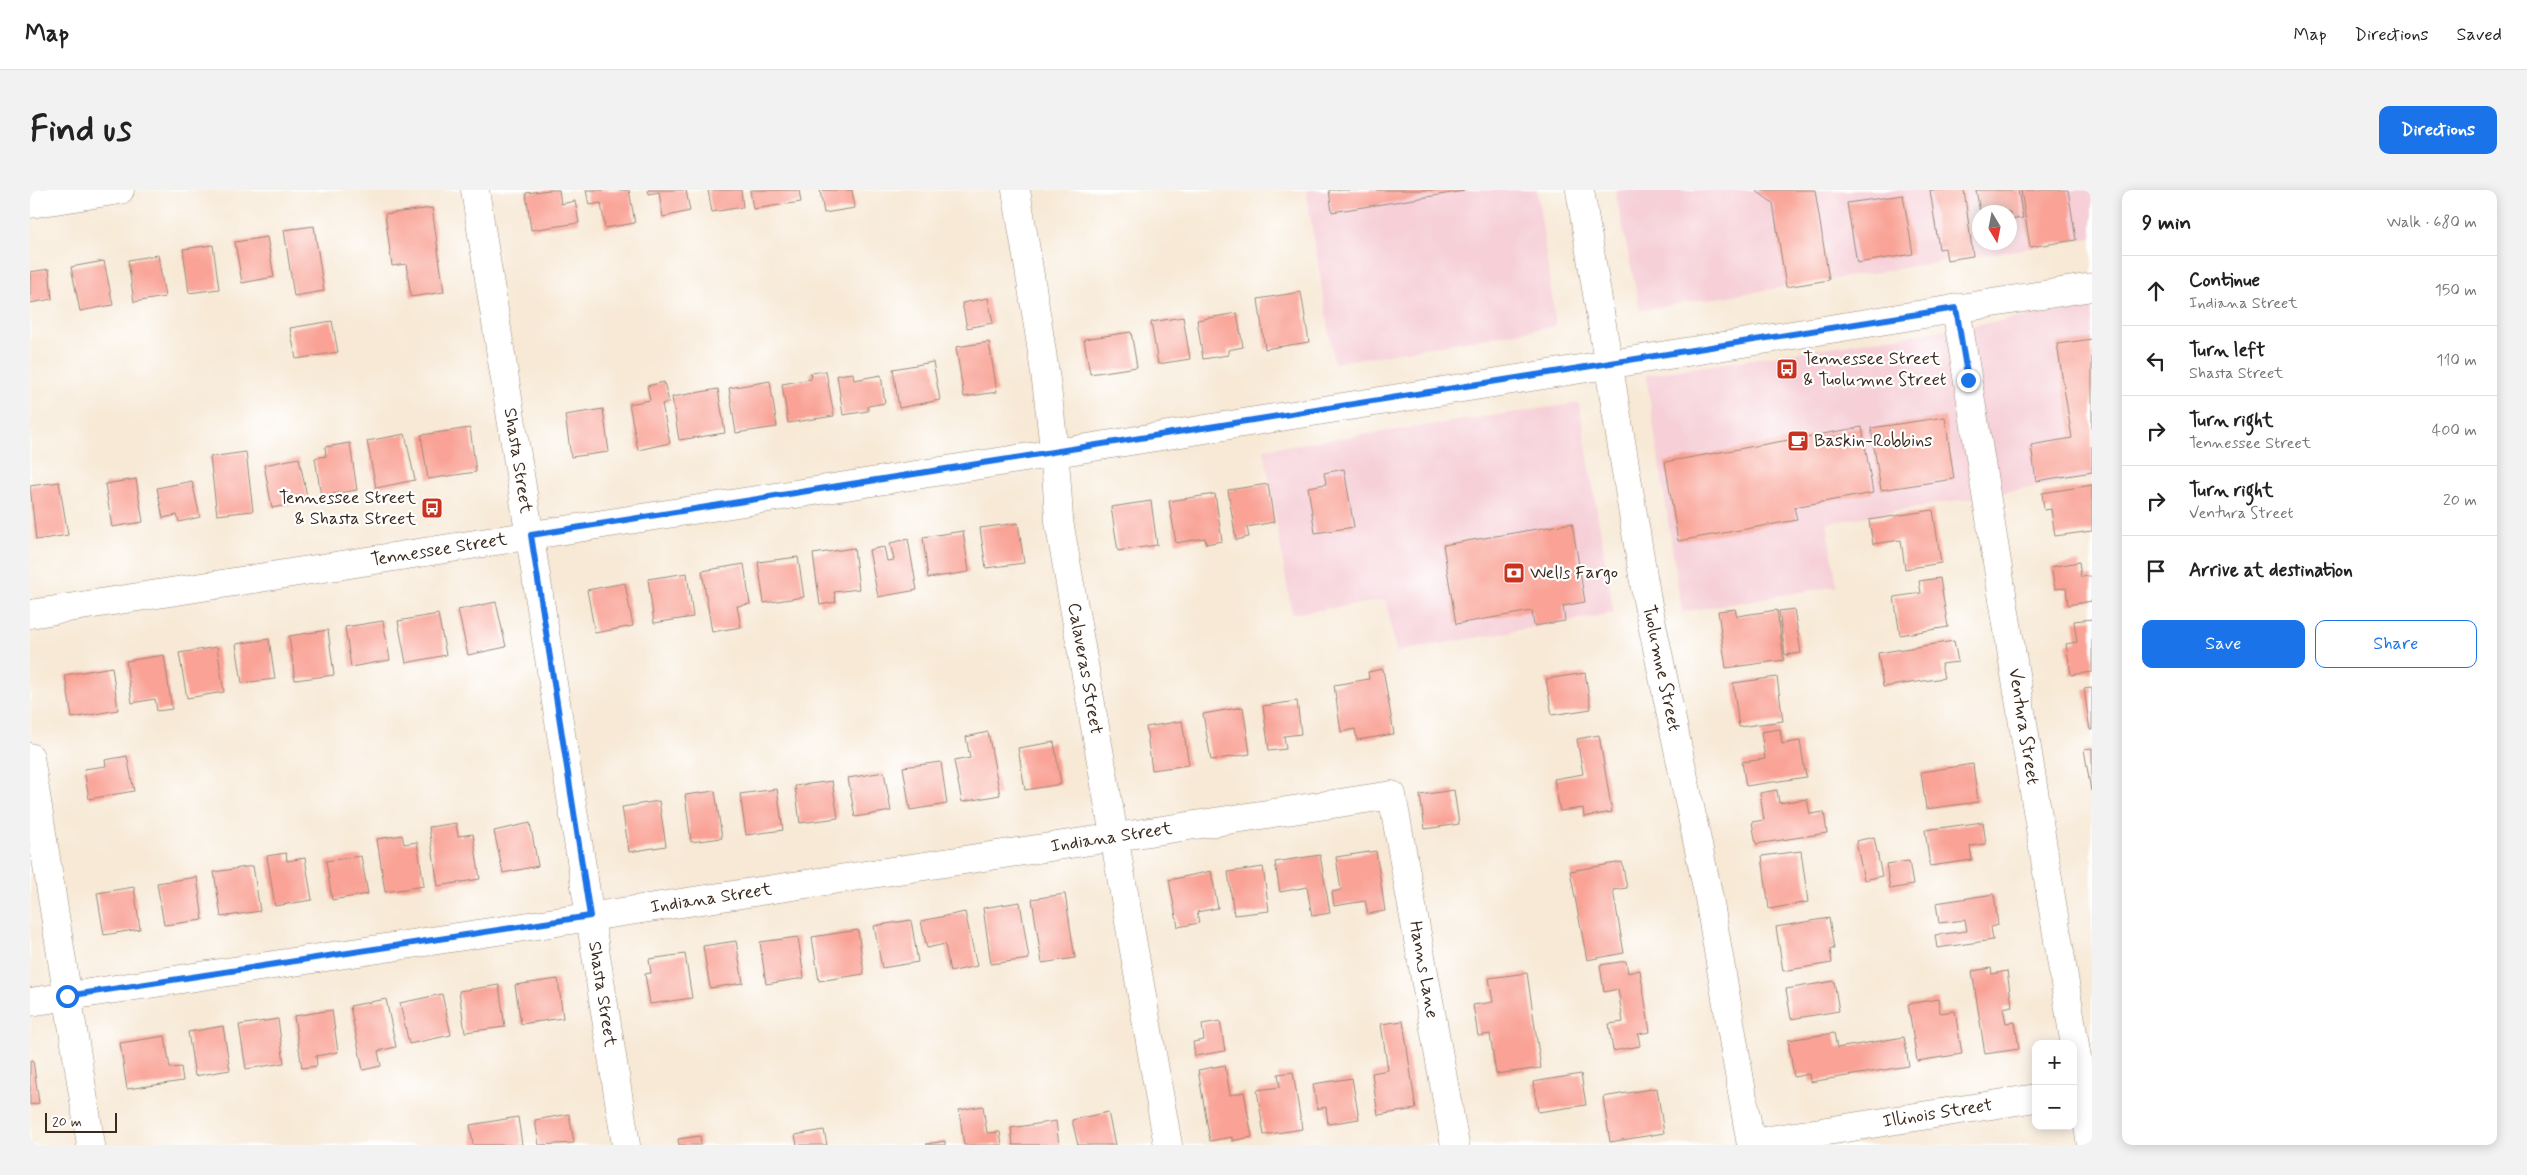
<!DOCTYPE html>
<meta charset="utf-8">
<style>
:root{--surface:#fff;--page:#f2f2f2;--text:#222;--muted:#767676;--line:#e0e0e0;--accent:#1a73e8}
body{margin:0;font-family:Mynerve,sans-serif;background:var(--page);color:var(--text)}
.controls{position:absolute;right:15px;bottom:15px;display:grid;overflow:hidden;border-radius:10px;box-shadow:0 2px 12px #0003}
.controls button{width:45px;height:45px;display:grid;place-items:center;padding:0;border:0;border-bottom:1px solid var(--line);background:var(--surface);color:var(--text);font:25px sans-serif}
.compass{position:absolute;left:1942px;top:15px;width:45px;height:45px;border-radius:50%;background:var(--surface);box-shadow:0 2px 12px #0003;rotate:170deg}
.scale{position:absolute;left:15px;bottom:12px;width:72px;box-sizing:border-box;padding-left:5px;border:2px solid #3b2a1e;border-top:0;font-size:14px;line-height:18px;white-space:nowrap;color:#3b2a1e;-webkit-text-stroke:4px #fff;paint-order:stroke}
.stop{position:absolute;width:15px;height:15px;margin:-11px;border:4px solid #1a73e8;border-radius:50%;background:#fff}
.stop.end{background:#1a73e8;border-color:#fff;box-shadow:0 1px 5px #0008}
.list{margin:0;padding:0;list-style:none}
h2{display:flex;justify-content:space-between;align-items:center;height:65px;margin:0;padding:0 20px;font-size:21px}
h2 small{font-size:16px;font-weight:400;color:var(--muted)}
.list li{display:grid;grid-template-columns:32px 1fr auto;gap:15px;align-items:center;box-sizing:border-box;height:70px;padding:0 20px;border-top:1px solid var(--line)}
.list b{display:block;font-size:19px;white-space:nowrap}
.list p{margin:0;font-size:16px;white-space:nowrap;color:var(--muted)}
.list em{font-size:16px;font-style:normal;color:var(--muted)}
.actions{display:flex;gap:10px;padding:15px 20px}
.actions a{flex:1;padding:11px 0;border:1px solid var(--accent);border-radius:10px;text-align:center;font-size:18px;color:var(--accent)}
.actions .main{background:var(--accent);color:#fff}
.icon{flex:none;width:28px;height:28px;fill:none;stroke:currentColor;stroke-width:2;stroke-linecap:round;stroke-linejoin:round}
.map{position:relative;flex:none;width:2062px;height:955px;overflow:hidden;border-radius:10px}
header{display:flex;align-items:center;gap:30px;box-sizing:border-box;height:70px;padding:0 25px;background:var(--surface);border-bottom:1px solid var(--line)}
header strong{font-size:24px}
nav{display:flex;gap:28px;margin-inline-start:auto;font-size:18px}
.intro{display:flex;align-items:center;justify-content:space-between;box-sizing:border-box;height:120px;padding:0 30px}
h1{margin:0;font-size:35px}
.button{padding:12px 22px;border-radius:10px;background:var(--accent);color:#fff;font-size:18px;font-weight:700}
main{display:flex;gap:30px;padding:0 30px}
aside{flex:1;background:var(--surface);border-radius:10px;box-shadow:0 2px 12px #0003}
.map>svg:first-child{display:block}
.built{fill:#f6cfd7;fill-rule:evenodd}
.building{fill:#f9a295}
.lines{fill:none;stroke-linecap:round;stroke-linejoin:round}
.minor-casing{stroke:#998a7a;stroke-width:29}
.secondary-casing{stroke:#998a7a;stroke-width:29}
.minor{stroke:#fff;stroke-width:28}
.secondary{stroke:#fff;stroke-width:28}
.route{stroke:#1a73e8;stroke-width:6}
.labels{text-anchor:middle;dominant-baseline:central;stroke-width:4.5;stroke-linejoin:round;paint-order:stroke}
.poi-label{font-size:18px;fill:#3b2a1e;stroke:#fff;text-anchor:start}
.street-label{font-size:18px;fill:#3b2a1e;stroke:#fff}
</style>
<header>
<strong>Map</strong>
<nav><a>Map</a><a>Directions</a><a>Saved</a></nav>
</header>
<div class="intro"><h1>Find us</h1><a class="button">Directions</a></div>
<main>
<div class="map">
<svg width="2062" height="955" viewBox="0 0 2062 955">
<rect width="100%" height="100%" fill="#fff"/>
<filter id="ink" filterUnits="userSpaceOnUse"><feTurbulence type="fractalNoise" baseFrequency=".02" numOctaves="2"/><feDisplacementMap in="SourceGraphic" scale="10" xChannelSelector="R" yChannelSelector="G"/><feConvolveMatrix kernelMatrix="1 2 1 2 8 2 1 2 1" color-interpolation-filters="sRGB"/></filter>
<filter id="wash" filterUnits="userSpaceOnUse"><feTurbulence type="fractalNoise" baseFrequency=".0096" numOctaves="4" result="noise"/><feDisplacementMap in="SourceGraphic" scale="20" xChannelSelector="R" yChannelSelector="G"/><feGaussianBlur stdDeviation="1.12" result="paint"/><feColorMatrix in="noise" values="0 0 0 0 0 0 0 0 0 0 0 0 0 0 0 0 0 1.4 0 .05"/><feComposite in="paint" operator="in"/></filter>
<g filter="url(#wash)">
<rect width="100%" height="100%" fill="#f7e9d6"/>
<g class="built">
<polygon points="1276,0 1507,0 1526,136 1304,173"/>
<path d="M1585 0H2062V48L1610 120ZM1950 22H1980V52H1950Z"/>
<polygon points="2062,117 2062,287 1797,333 1807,396 1652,422 1616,185"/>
<polygon points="1549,213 1584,423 1366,462 1356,410 1262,424 1234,259"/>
</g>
<g id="blocks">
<g class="building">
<polygon points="519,0 529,0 531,14 545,11 549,33 501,40 496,3"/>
<polygon points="556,0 599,0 605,33 575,38 571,13 559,15"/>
<polygon points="618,0 656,0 660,21 633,27 629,2 619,4"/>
<polygon points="678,0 711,0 713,17 682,22"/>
<polygon points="720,0 769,0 771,12 723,19"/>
<polygon points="790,0 822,0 825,18 794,23"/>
<polygon points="1299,0 1433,0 1434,1 1302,22"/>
<polygon points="1725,0 1785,0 1799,90 1756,97 1743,13"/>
<polygon points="1900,0 1934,0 1943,66 1917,70 1915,58 1909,59"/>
<polygon points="1946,0 1988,0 1993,28 1980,30 1980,22 1950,22"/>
<polygon points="1991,0 2038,0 2046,50 2000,57"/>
<polygon points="1873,5 1883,64 1827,73 1817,13"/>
<polygon points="402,18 414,102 381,107 376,74 362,76 355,24"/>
<polygon points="284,36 294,101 264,106 254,40"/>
<polygon points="237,47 244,87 212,93 205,52"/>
<polygon points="183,55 189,99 159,103 153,59"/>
<polygon points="128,65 135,107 104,112 98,70"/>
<polygon points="74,71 83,115 50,121 41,77"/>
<polygon points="19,79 22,109 0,113 0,82"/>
<polygon points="1271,102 1279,152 1235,159 1228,109"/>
<polygon points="958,108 963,133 937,138 932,113"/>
<polygon points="1207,123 1213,157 1198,160 1198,165 1173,169 1167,130"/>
<polygon points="1153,127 1160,169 1128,174 1121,132"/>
<polygon points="302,131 308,162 266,169 260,138"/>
<polygon points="1101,142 1107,177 1060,184 1054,149"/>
<polygon points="2062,149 2062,282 2006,291 2001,255 2042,248 2027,154"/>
<polygon points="959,152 967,202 934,207 926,157"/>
<polygon points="903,172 910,210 869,218 863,179"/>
<polygon points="796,181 804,226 758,233 752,194 781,189 780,183"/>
<polygon points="823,183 824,190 851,185 855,213 838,216 838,221 813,225 807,185"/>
<polygon points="740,191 747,237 706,243 699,198"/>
<polygon points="634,192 639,212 632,214 640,253 608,260 599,214 620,210 617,196"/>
<polygon points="688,199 695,243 649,250 642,207"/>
<polygon points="573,219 579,262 541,267 535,225"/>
<polygon points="1915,227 1924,289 1851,300 1841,238"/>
<polygon points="1832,237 1843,303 1764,317 1767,330 1648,351 1635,272"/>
<polygon points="440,238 446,282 398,289 391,245"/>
<polygon points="375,244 385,290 346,298 337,251"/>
<polygon points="320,253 327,300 291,306 285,268 296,266 295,257"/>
<polygon points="216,262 223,321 187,325 180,267"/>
<polygon points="269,268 278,311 242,318 234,275"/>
<polygon points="1314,279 1324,337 1285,343 1278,297 1296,294 1294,283"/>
<polygon points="106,289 113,332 82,337 75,294"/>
<polygon points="162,291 170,327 149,332 147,325 133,328 127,298"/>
<polygon points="29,292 38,345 6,350 0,296"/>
<polygon points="1238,294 1244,332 1217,337 1219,347 1206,350 1198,300"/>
<polygon points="2062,295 2062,341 2025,346 2021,319 2014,320 2012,303"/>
<polygon points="1185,304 1192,351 1176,354 1175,348 1146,353 1139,311"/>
<polygon points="1121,311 1127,355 1088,361 1081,317"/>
<polygon points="1903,320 1911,373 1875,379 1871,350 1843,354 1839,330"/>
<polygon points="988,333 994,373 956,378 950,338"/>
<polygon points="1542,333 1555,412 1533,416 1535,431 1504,436 1502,421 1426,434 1413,355"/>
<polygon points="933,341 939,382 898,388 893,347"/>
<polygon points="878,349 887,400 848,407 839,360 854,357 857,371 864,370 860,353"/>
<polygon points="824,358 829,399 804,402 806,412 790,415 783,364"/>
<polygon points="768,367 774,407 734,413 728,372"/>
<polygon points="2049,372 2051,387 2062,386 2062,411 2038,415 2036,398 2025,399 2021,377"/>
<polygon points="714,374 720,414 707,416 711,437 682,442 672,381"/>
<polygon points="657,383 663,427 624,433 618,389"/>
<polygon points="1910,388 1918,437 1870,445 1864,407 1891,403 1889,391"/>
<polygon points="595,393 603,436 565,443 557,400"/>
<polygon points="466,412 476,457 438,465 428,420"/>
<polygon points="1705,419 1707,426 1747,420 1754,470 1696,478 1688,421"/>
<polygon points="1764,419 1771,463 1755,465 1749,421"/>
<polygon points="408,424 416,465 376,473 368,431"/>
<polygon points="2062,429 2062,482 2041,485 2036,454 2047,452 2044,431"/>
<polygon points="353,431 360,470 321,477 315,437"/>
<polygon points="298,440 304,485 265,490 259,446"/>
<polygon points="239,449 245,489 212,493 206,454"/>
<polygon points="1924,451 1928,472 1911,474 1914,488 1853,497 1848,463"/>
<polygon points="187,457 194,502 157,508 149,463"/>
<polygon points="134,465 142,519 127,521 125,509 102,513 96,471"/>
<polygon points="82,477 88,520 42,528 35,485"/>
<polygon points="1353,479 1364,544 1327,550 1325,539 1311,542 1304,495 1339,489 1338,482"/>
<polygon points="1555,483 1561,519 1522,525 1516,489"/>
<polygon points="1747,487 1753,531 1709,537 1703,493"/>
<polygon points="2062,498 2062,540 2060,540 2054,499"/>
<polygon points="1267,511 1271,544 1254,546 1256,559 1239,561 1233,516"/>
<polygon points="1213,517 1220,564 1181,570 1173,524"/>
<polygon points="1152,531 1159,575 1122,580 1116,537"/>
<polygon points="1750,539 1752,554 1770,551 1776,587 1716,596 1712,572 1735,569 1731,542"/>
<polygon points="958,542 970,605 932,612 924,571 940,568 936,547"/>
<polygon points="1569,545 1582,622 1554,627 1553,618 1530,621 1524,589 1553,584 1547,549"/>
<polygon points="1024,552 1031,594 995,600 988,558"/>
<polygon points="2062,558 2062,601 2061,601 2054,559"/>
<polygon points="97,566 104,601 59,609 54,579 76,576 75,570"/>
<polygon points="911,572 917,614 880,620 873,577"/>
<polygon points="1943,574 1948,612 1896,619 1891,582"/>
<polygon points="854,582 861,621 825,627 818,588"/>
<polygon points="802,591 808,628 770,633 765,596"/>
<polygon points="747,599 753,640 716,645 710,604"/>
<polygon points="1424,600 1429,634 1395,639 1390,605"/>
<polygon points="1747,600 1749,613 1777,609 1780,624 1794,622 1797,643 1726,654 1722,632 1734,630 1730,603"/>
<polygon points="685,601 692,648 661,652 655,605"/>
<polygon points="629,611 636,656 599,662 592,617"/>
<polygon points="1953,632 1956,654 1940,656 1942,670 1900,676 1895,640"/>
<polygon points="426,633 428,646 443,644 450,689 408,696 399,637"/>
<polygon points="500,633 508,676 473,683 464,641"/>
<polygon points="372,645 374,654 387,652 394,696 355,702 347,649"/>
<polygon points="1844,647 1852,686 1834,690 1826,651"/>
<polygon points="1346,661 1355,721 1338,724 1335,711 1304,716 1302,702 1311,700 1306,667"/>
<polygon points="1771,661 1778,712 1739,719 1732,666"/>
<polygon points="256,663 257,671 275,668 282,710 245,716 237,666"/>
<polygon points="1290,665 1300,723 1282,726 1277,697 1250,702 1245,672"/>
<polygon points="331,666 338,704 302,710 296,671"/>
<polygon points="1879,671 1883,695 1860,699 1856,674"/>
<polygon points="1592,672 1597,698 1583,700 1594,763 1557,770 1540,681"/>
<polygon points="223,676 230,721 191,727 184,682"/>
<polygon points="1233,677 1239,721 1204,725 1198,682"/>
<polygon points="1181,681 1188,718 1167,722 1169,733 1148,737 1139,690"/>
<polygon points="167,687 173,730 134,735 127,693"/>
<polygon points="104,697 110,739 74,745 67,703"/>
<polygon points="1035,704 1045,768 1012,773 1002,709"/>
<polygon points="1964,704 1968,735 1961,737 1963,750 1907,758 1905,745 1937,741 1935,730 1909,733 1906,713"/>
<polygon points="990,712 999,769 961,774 953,718"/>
<polygon points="935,722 947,776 920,782 915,754 897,758 891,731"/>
<polygon points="1799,728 1804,759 1800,759 1802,773 1753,781 1746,737"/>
<polygon points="881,730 888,772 852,778 844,736"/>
<polygon points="828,740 834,784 789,791 782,747"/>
<polygon points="768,747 774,788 736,794 730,752"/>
<polygon points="706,751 713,793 680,798 673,756"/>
<polygon points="655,764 662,808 620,814 615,784 621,783 619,769"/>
<polygon points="1596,771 1598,783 1610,780 1620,842 1608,844 1610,856 1583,861 1579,834 1593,832 1588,799 1574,802 1570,775"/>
<polygon points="1961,778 1962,784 1977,781 1982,816 1973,818 1976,833 1985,832 1989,859 1955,864 1942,781"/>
<polygon points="1497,783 1511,878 1466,884 1460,844 1448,846 1443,815 1463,812 1459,788"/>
<polygon points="528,789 533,828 491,834 485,795"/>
<polygon points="1804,791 1809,821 1761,829 1756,799"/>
<polygon points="469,795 475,837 435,842 429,801"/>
<polygon points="412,804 421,845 379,854 370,813"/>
<polygon points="356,809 366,857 348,861 351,876 333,880 320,816"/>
<polygon points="1908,809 1910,823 1925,821 1932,864 1887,871 1878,814"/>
<polygon points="302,820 308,862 286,866 287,876 272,878 264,826"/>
<polygon points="248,829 254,873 216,879 209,835"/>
<polygon points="1190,831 1195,861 1165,866 1163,852 1174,850 1172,834"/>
<polygon points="1373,831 1386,919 1348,925 1342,883 1358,880 1351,834"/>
<polygon points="193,836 200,880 165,886 158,842"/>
<polygon points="1804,843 1807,858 1874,847 1879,876 1780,892 1779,884 1764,887 1758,850"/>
<polygon points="135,846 140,878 151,877 153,891 97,899 90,853"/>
<polygon points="3,870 9,913 0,915 0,871"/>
<polygon points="1195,875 1200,905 1214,902 1222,947 1202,951 1202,947 1180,951 1168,880"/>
<polygon points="1263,882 1272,939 1234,945 1227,900 1250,897 1248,884"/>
<polygon points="1551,884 1556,915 1508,922 1503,892"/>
<polygon points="1322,888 1329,929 1298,934 1296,917 1287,919 1283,894"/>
<polygon points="1627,898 1634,943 1580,952 1573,907"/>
<polygon points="953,916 957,943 970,942 972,955 934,955 929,920"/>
<polygon points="1078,922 1085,955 1048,955 1042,930"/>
<polygon points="539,924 544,953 509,955 505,930"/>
<polygon points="488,927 492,955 443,955 440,935"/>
<polygon points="1026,931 1029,955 983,955 981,938"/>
<polygon points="794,940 797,955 767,955 765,945"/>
<polygon points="670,946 671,955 649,955 648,949"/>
<polygon points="915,951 915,955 897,955 896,954"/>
</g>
</g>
</g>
<g filter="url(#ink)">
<use href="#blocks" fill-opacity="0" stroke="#998a7a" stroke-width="1"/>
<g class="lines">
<g class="minor-casing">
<g id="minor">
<path id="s1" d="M445 0 596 955"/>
<path id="s2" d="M986 0C1004 111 1024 218 1029 331L1138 955"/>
<polyline points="0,14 90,0"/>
<path id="s3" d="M1926 118 2061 955"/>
<polyline points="0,567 61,955"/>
<path id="s4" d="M0 812 1362 605 1425 955"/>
<path id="s5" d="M1721 953 2006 908"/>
</g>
</g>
<g class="secondary-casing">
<g id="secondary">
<path id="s6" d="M1550 0 1617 410 1679 708 1721 955"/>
<path id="s7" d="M0 424 1026 263 2062 97"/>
</g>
</g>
<use href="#minor" class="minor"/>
<use href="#secondary" class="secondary"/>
</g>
</g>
<g class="lines" filter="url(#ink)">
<polyline class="route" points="37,806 560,726 501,345 1926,118 1938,190"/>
</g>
<defs>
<g id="bus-square" transform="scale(1.125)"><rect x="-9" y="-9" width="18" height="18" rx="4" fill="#c8321e" stroke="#fff"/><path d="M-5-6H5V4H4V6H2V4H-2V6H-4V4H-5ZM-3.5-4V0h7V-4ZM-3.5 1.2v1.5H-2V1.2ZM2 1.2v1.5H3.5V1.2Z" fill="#fff"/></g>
<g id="cafe-square" transform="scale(1.125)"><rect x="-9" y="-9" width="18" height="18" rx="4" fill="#c8321e" stroke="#fff"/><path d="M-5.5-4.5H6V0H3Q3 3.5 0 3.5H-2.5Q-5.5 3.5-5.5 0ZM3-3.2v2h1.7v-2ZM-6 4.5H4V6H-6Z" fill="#fff"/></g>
<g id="bank-square" transform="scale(1.125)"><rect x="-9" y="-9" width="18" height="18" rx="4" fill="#c8321e" stroke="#fff"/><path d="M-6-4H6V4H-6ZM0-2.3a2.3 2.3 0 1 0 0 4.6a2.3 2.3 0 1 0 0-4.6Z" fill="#fff"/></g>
</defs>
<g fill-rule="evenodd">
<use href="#bus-square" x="1757" y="179"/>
<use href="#cafe-square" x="1768" y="251"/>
<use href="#bus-square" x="402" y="318"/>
<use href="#bank-square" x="1484" y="383"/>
</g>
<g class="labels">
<g class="poi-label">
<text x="1773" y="169">Tennessee Street<tspan x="1773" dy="21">&amp; Tuolumne Street</tspan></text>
<text x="1784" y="251">Baskin-Robbins</text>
<text x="386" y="308" text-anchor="end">Tennessee Street<tspan x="386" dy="21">&amp; Shasta Street</tspan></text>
<text x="1500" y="383">Wells Fargo</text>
</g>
<g class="street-label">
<text stroke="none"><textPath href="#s1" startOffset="274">Shasta Street</textPath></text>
<text stroke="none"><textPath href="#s7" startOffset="414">Tennessee Street</textPath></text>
<text stroke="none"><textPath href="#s2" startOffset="484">Calaveras Street</textPath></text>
<text stroke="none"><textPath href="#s6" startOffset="485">Tuolumne Street</textPath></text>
<text stroke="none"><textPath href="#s3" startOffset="424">Ventura Street</textPath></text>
<text stroke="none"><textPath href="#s4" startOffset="1094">Indiana Street</textPath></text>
<text stroke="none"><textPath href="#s4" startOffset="689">Indiana Street</textPath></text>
<text stroke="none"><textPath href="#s4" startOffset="1555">Hanns Lane</textPath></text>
<text stroke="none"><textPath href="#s1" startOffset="814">Shasta Street</textPath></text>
<text stroke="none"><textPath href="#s5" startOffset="189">Illinois Street</textPath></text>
</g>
</g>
</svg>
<div class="controls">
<button>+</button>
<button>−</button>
</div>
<svg class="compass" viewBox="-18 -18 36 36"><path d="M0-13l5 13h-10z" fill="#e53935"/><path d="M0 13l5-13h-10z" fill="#767676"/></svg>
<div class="scale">20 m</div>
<div class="stop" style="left:37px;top:806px"></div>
<div class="stop end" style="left:1938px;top:190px"></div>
</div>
<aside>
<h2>9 min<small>Walk · 680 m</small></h2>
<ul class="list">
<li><svg class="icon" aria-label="ahead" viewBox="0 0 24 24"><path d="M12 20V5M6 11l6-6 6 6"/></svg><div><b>Continue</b><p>Indiana Street</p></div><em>150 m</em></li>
<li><svg class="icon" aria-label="left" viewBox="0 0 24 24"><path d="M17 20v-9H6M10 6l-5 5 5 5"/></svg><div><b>Turn left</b><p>Shasta Street</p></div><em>110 m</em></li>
<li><svg class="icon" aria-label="right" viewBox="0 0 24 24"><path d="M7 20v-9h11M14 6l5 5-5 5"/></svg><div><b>Turn right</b><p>Tennessee Street</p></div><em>400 m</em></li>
<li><svg class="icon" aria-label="right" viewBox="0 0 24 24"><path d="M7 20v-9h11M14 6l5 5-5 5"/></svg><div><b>Turn right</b><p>Ventura Street</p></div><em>20 m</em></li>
<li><svg class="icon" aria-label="arrive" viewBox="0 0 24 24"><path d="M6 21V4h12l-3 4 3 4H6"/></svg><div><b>Arrive at destination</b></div></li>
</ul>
<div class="actions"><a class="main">Save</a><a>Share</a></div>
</aside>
</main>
